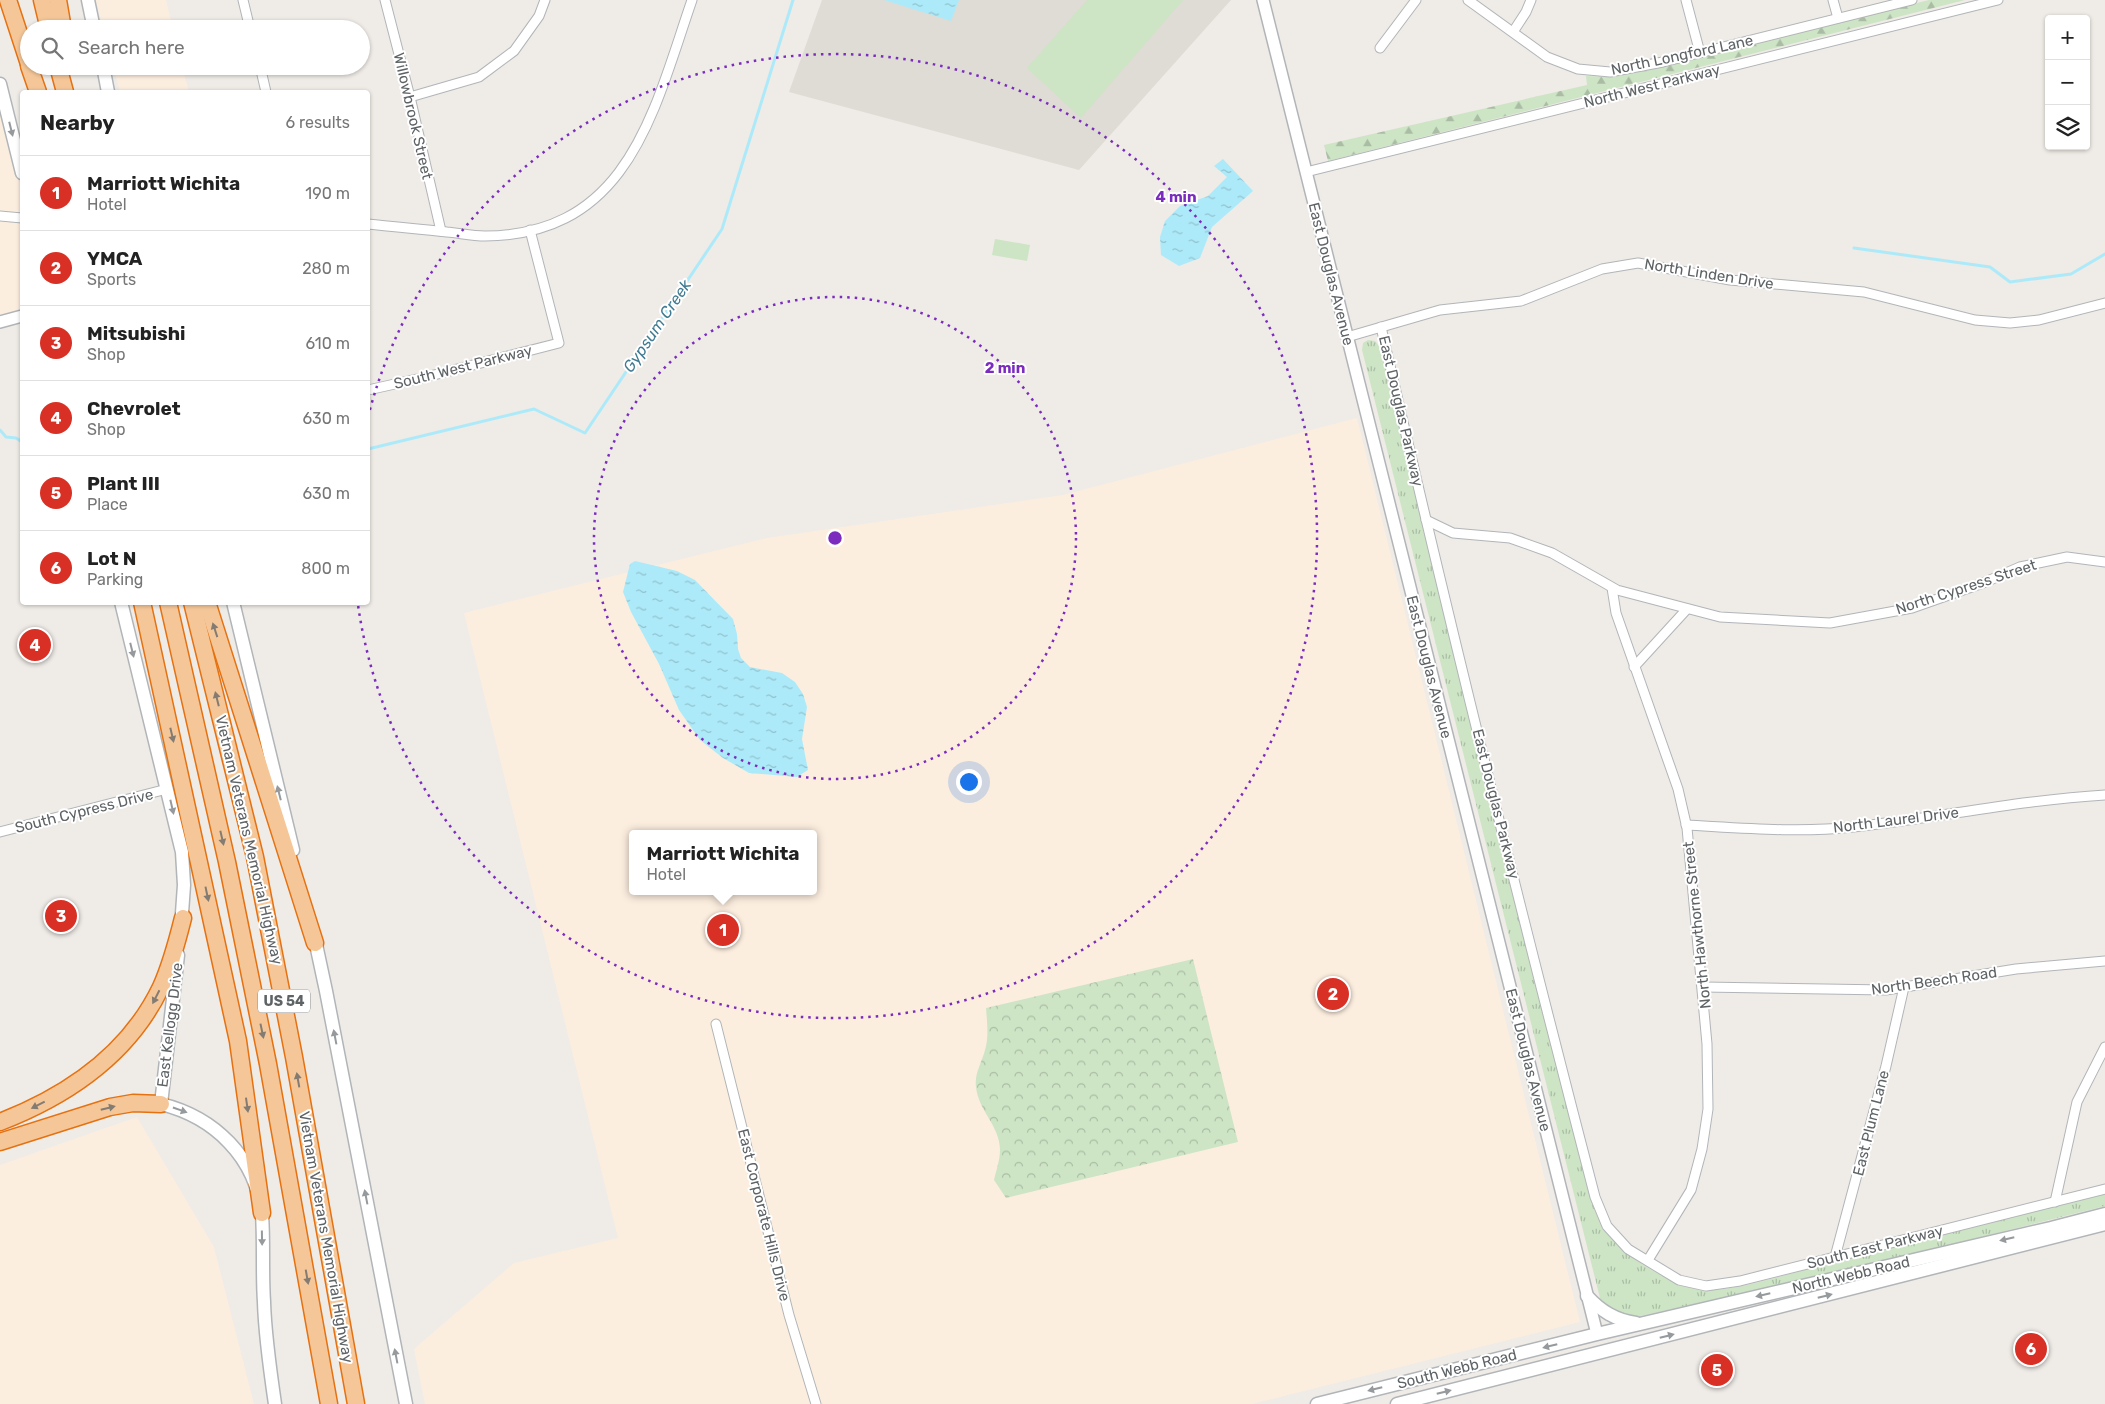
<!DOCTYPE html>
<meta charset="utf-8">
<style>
:root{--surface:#fff;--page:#f2f2f2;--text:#222;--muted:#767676;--line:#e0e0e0;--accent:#d93025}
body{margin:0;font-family:Rubik,sans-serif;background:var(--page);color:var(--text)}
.controls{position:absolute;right:15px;top:15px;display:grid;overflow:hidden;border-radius:5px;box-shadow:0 1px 4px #0004}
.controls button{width:45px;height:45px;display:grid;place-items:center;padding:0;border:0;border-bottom:1px solid var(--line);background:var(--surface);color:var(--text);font:25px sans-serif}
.you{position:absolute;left:968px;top:781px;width:18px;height:18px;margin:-12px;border:4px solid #fff;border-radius:50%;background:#1a73e8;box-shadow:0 0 0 8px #1a73e833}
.badge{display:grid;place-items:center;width:32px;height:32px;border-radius:50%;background:var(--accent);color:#fff;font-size:16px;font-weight:700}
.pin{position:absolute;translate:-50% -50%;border:2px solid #fff;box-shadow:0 1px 5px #0006}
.popup{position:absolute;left:629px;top:830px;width:188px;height:65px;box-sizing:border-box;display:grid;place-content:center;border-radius:5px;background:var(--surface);filter:drop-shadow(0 1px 4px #0005);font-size:16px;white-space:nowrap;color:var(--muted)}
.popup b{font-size:19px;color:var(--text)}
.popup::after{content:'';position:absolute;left:50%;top:100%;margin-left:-10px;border:10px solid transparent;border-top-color:var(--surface)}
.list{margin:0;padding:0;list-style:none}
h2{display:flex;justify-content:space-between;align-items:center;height:65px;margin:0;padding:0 20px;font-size:21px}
h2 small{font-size:16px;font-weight:400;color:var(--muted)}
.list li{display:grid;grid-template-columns:32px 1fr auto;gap:15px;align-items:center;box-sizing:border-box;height:75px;padding:0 20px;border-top:1px solid var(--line)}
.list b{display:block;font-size:19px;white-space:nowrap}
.list p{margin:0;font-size:16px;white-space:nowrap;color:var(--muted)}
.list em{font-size:16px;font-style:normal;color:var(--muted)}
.icon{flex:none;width:28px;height:28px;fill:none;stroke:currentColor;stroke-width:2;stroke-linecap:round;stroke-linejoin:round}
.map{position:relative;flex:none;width:2105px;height:1404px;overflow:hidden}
.search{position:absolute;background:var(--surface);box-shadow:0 1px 4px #0004;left:20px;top:20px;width:350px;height:55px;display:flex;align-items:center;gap:12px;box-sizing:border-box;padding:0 18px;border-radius:28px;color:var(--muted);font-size:19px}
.panel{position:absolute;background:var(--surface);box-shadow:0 1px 4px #0004;left:20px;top:90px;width:350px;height:515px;border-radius:5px}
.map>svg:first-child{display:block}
.commercial{fill:#fceedf;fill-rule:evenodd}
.education{fill:#dfdbd5}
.grass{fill:url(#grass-tufts)}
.forest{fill:url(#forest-firs)}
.park{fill:url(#park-crowns)}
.garden{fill:#cde5c5}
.water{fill:url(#water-ripples)}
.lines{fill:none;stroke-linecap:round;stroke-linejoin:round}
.stream{stroke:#adeaf9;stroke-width:3}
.minor-casing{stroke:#b2b5b8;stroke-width:11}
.tertiary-casing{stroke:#b2b5b8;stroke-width:14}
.secondary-casing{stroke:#b1b5b8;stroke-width:15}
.motorway-casing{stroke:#e57111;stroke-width:19}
.minor{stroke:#fff;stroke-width:9}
.tertiary{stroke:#fff;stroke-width:11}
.secondary{stroke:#fff;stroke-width:12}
.motorway{stroke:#f5c798;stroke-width:16}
.oneway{fill:#969a9c}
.oneway2{fill:#847c72}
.ring{fill:none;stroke:#7b2cbf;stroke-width:2.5;stroke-dasharray:2.5 5}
.labels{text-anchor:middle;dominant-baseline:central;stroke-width:4;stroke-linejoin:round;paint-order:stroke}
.shield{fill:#fff;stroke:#8e9294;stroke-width:1}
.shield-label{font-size:14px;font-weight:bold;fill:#5e6366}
.street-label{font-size:15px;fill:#5e6366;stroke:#fff}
.water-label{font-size:16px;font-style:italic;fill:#407b91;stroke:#fff}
.centre{fill:#7b2cbf;stroke:#fff;stroke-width:2.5}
.ring-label{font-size:15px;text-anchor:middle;font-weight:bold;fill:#7b2cbf;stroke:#fff;stroke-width:4;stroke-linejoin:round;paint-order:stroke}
</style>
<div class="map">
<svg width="2105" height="1404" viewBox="0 0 2105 1404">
<defs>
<pattern id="grass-tufts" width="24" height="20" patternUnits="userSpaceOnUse" patternTransform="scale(1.25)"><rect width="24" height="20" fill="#cde5c5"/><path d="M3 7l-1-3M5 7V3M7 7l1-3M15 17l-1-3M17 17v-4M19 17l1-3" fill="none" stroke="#aabda4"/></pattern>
<pattern id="forest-firs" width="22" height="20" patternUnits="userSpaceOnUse" patternTransform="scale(1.25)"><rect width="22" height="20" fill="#cde5c5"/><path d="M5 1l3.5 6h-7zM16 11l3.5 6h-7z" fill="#aabda4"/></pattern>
<pattern id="park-crowns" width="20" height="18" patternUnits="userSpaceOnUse" patternTransform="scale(1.25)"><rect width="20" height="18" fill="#cde5c5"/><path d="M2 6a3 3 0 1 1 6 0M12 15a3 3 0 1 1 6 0" fill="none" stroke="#aabda4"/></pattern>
<pattern id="water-ripples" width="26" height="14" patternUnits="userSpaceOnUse" patternTransform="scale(1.25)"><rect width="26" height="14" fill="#adeaf9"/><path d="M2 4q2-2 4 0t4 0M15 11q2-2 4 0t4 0" fill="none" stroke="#90c1cd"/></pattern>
</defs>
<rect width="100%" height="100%" fill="#efebe7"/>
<g class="commercial">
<polygon points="96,0 166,0 173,29 103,29"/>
<polygon points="113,66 182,66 189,92 120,92"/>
<polygon points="0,103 22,193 22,318 0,324"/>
<path d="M1357 418 1580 1322 1252 1404H425L414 1349 514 1263 618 1238 464 613 767 538 1063 495ZM633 834H813V891H633Z"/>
<polygon points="137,1117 214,1247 254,1404 0,1404 0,1165"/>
</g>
<polygon class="education" points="822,0 1231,0 1079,170 789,92"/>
<path class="grass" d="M1368 340 1375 341 1379 346 1382 356 1586 1183C1589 1193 1592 1204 1596 1213 1612 1250 1668 1288 1709 1290 1722 1290 1735 1287 1747 1285L2105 1192V1206L1825 1276 1640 1316C1619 1318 1616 1315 1601 1302L1362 350 1363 343Z"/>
<polygon class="forest" points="1929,0 1965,0 1328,161 1324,145 1587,85 1586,76 1614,77"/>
<path class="park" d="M1193 959 1238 1142 1006 1198 994 1180C996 1171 1000 1160 1000 1150 1000 1126 978 1110 976 1087 974 1074 982 1062 985 1050 989 1037 987 1022 986 1008Z"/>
<g class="garden">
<polygon points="1087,0 1183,0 1081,118 1027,68"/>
<polygon points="995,239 1030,245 1027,261 992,255"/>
</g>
<g class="water">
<polygon points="884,0 959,0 951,21"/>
<polygon points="1223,159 1253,191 1212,227 1200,258 1179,266 1161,255 1160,237 1165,221 1180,206 1208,196 1227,177 1214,166"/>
<polygon points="635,561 677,571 695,580 733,619 737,634 738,649 741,658 750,667 782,673 795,682 803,694 807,707 802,739 808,770 797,777 749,773 723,758 700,740 679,710 659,664 631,612 623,592 630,564"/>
</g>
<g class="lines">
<g class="stream">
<polyline points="1854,248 1990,267 2010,282 2071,274 2105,254"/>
<polyline points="0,430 6,437 16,438 22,442"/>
<polyline points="368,449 534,409 585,433 722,229 793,0"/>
</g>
<g class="minor-casing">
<g id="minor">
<polyline points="243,0 250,29"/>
<polyline points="385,0 410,97 441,231"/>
<polyline points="1468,0 1547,57 1578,69 1610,72 1663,62 1912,0"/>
<polyline points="1686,0 1700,53"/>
<polyline points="1833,0 1838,18"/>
<polyline points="1513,32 1526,12 1531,0"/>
<polyline points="1380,48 1416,0"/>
<polyline points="260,66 266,92"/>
<polyline points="410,97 479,77 514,51 539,16 545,0"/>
<polyline points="1306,172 1998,0"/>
<polyline points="0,216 22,218"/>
<path d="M368 224C394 227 421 229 447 232 459 233 472 236 485 236 629 235 654 110 692 0"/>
<path d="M1381 327C1448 618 1520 909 1595 1197L1607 1226 1628 1249 1679 1280 1706 1286 1740 1281 2105 1189"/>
<polyline points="1347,337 1440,310 1521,301 1602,269 1638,263 1730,280 1864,292 1975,320 2010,323 2039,320 2105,303"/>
<polyline points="368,390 426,377 559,343 530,230"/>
<polyline points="1426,520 1453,533 1510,538 1552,553 1617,590 1720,617 1830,623 1912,608 1983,583 2020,567 2067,557 2105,562"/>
<polyline points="1612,588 1616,613 1678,789 1687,828 1707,1044 1708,1109 1702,1149 1691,1190 1648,1260"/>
<polyline points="1634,667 1687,609"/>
<path d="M1686 825C1742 828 1798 833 1853 827 1937 818 2020 800 2105 795"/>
<polyline points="0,832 167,789"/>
<polyline points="1703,987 1886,990 2016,969 2105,961"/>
<polyline points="716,1024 789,1315 816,1404"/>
<polyline points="2055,1202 2077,1102 2105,1047"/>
<polyline points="1835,1257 1886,1066 1904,987"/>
</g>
</g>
<g class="tertiary-casing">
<g id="tertiary">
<polyline points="1263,0 1597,1334"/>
<polyline points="0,322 22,316"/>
</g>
</g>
<g class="secondary-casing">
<g id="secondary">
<polyline points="88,0 94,29"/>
<polyline points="103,66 108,92"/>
<polyline points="0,84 22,173"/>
<polyline points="121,602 182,852 184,885 181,927"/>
<polyline points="233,602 293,850"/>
<polyline points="314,935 326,991 406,1404"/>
<path d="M178 955 161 1104C214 1117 256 1157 262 1214 264 1243 262 1273 264 1302 265 1336 270 1370 275 1404"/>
<path d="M1587 1296C1601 1311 1615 1320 1636 1323"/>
<polyline points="1317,1404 1597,1334 2051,1228 2105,1214"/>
<polyline points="1397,1404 2105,1224"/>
</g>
</g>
<g class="motorway-casing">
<g id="motorway">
<polyline points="8,0 29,64"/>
<polyline points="42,0 49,29"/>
<polyline points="58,0 63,29"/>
<polyline points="29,66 38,92"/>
<polyline points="58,66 65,92"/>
<polyline points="142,602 238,1041 262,1213"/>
<polyline points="168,602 227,862 268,1064 329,1404"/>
<polyline points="192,602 255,857 294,1057 356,1404"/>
<polyline points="207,602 315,943"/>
<path d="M0 1122C67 1096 129 1054 161 987 171 965 177 942 183 918"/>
<polyline points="0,1142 110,1107 133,1103 161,1104"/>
</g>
</g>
<use href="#minor" class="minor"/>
<use href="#tertiary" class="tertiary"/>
<use href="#secondary" class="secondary"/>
<use href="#motorway" class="motorway"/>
</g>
<defs><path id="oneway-solid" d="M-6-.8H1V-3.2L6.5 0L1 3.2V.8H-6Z" transform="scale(1.25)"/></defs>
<g class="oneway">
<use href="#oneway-solid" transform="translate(11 129) rotate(76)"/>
<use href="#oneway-solid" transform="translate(132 650) rotate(76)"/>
<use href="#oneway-solid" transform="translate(279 793) rotate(-104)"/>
<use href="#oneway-solid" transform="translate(172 807) rotate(77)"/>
<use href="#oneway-solid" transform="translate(335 1037) rotate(-101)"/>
<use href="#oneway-solid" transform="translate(180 1110) rotate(19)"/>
<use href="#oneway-solid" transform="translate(366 1197) rotate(-101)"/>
<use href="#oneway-solid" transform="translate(262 1238) rotate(89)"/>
<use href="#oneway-solid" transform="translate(2007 1239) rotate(167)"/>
<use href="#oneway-solid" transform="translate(1763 1295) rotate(167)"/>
<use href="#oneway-solid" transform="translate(1825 1296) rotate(-14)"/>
<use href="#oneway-solid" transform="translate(1667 1336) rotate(-14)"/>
<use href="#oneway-solid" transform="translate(1550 1346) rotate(166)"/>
<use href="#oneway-solid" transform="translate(396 1356) rotate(-101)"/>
<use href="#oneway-solid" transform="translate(1375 1389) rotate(166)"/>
<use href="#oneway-solid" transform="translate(1444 1392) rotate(-14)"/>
</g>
<g class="oneway2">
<use href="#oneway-solid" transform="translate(215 630) rotate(-108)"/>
<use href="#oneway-solid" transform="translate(217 699) rotate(-104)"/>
<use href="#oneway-solid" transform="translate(172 735) rotate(77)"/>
<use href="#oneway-solid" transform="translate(222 838) rotate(77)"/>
<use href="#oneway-solid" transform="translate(207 894) rotate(78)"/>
<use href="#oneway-solid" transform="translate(156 997) rotate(117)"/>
<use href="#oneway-solid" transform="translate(262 1031) rotate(78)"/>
<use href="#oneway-solid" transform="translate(298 1080) rotate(-100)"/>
<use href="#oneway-solid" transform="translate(38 1105) rotate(153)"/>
<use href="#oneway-solid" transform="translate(247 1105) rotate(82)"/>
<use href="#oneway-solid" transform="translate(108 1108) rotate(-14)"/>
<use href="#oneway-solid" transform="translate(307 1277) rotate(80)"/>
</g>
<g class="ring">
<circle cx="835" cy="538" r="241"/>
<path d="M368 417A482 482 0 1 1 358 605"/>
</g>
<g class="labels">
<rect class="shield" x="258" y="989.5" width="52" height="23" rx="4"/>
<g class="shield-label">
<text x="284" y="1001">US 54</text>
</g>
<g class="street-label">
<text transform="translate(1682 55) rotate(-12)">North Longford Lane</text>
<text transform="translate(1652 86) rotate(-14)">North West Parkway</text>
<text transform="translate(413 116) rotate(77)">Willowbrook Street</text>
<text transform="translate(1331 274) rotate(76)">East Douglas Avenue</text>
<text transform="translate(1709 274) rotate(9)">North Linden Drive</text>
<text transform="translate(463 367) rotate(-14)">South West Parkway</text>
<text transform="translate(1401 411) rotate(77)">East Douglas Parkway</text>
<text transform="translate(1966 587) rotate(-18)">North Cypress Street</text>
<text transform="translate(1429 667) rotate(76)">East Douglas Avenue</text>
<text transform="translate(1496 804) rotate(76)">East Douglas Parkway</text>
<text transform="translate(84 811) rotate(-14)">South Cypress Drive</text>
<text transform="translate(1896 820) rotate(-7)">North Laurel Drive</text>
<text transform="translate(249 840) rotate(77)">Vietnam Veterans Memorial Highway</text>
<text transform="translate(1697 925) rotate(-96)">North Hawthorne Street</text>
<text transform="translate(1934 981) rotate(-8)">North Beech Road</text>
<text transform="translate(170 1025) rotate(-83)">East Kellogg Drive</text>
<text transform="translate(1528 1060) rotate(76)">East Douglas Avenue</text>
<text transform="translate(1871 1123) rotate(-76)">East Plum Lane</text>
<text transform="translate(764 1215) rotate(76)">East Corporate Hills Drive</text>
<text transform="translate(326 1237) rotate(80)">Vietnam Veterans Memorial Highway</text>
<text transform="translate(1875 1247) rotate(-14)">South East Parkway</text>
<text transform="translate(1851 1275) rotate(-13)">North Webb Road</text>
<text transform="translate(1457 1369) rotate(-14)">South Webb Road</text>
</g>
<g class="water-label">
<text transform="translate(657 326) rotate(-56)">Gypsum Creek</text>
</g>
</g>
<circle cx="835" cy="538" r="8" class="centre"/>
<g class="ring-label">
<text x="1176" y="202">4 min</text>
<text x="1005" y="373">2 min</text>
</g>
</svg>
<div class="controls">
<button>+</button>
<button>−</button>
<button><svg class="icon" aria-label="layers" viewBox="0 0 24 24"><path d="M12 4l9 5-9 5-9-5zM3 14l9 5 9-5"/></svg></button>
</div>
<div class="you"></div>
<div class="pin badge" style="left:723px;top:930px">1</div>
<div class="popup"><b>Marriott Wichita</b>Hotel</div>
<div class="pin badge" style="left:1333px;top:994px">2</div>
<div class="pin badge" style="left:61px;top:916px">3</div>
<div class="pin badge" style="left:35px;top:645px">4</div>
<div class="pin badge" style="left:1717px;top:1370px">5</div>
<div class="pin badge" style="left:2031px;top:1349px">6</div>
<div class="search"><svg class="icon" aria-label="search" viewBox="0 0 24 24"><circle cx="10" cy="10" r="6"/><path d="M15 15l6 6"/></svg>Search here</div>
<section class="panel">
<h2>Nearby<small>6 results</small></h2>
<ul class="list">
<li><span class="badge">1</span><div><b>Marriott Wichita</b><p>Hotel</p></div><em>190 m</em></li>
<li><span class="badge">2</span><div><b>YMCA</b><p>Sports</p></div><em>280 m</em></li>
<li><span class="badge">3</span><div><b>Mitsubishi</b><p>Shop</p></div><em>610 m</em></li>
<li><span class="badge">4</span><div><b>Chevrolet</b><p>Shop</p></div><em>630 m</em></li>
<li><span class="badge">5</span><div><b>Plant III</b><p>Place</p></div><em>630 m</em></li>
<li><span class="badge">6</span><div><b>Lot N</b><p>Parking</p></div><em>800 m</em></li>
</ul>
</section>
</div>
